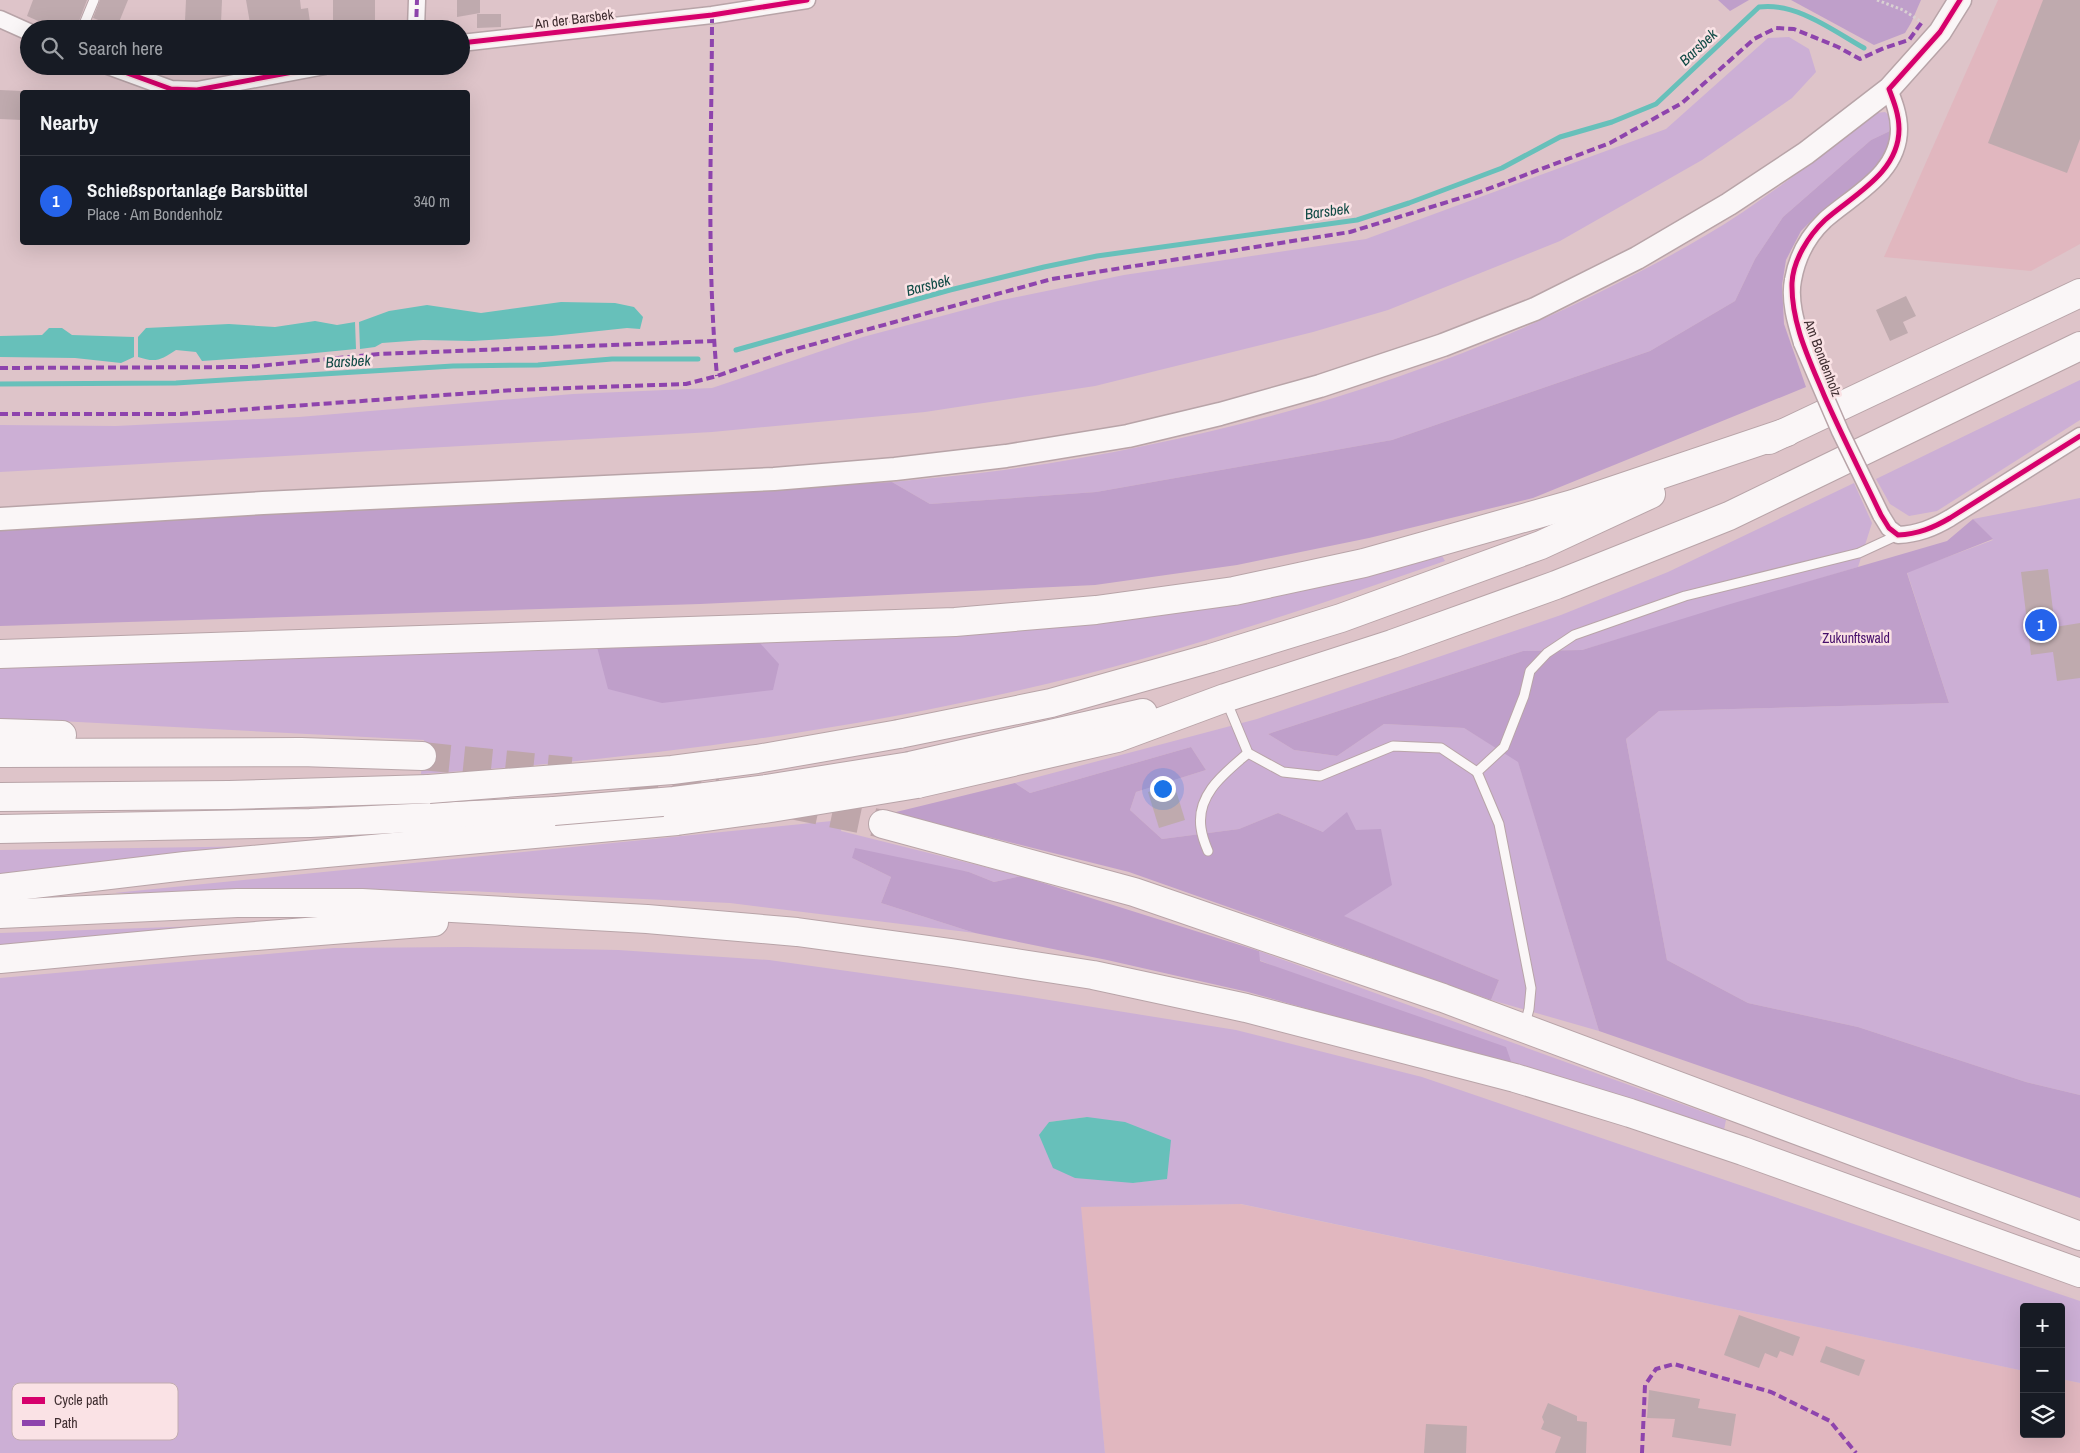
<!DOCTYPE html>
<meta charset="utf-8">
<style>
:root{--surface:#171b24;--page:#20242c;--text:#f1f3f6;--muted:#9ea1a6;--line:#363941;--accent:#2563eb}
body{margin:0;font-family:"Archivo Narrow",sans-serif;background:var(--page);color:var(--text)}
.controls{position:absolute;right:15px;bottom:15px;display:grid;overflow:hidden;border-radius:5px;box-shadow:0 5px 20px #0002}
.controls button{width:45px;height:45px;display:grid;place-items:center;padding:0;border:0;border-bottom:1px solid var(--line);background:var(--surface);color:var(--text);font:25px sans-serif}
.you{position:absolute;left:1162px;top:788px;width:18px;height:18px;margin:-12px;border:4px solid #fff;border-radius:50%;background:#1a73e8;box-shadow:0 0 0 8px #1a73e833}
.badge{display:grid;place-items:center;width:32px;height:32px;border-radius:50%;background:var(--accent);color:#fff;font-size:16px;font-weight:700}
.pin{position:absolute;translate:-50% -50%;border:2px solid #fff;box-shadow:0 1px 5px #0006}
.list{margin:0;padding:0;list-style:none}
h2{display:flex;justify-content:space-between;align-items:center;height:65px;margin:0;padding:0 20px;font-size:21px}
h2 small{font-size:16px;font-weight:400;color:var(--muted)}
.list li{display:grid;grid-template-columns:32px 1fr auto;gap:15px;align-items:center;box-sizing:border-box;height:90px;padding:0 20px;border-top:1px solid var(--line)}
.list b{display:block;font-size:19px;white-space:nowrap}
.list p{margin:0;font-size:16px;white-space:nowrap;color:var(--muted)}
.list em{font-size:16px;font-style:normal;color:var(--muted)}
.icon{flex:none;width:28px;height:28px;fill:none;stroke:currentColor;stroke-width:2;stroke-linecap:round;stroke-linejoin:round}
.map{position:relative;flex:none;width:2080px;height:1453px;overflow:hidden}
.search{position:absolute;background:var(--surface);box-shadow:0 5px 20px #0002;left:20px;top:20px;width:450px;height:55px;display:flex;align-items:center;gap:12px;box-sizing:border-box;padding:0 18px;border-radius:28px;color:var(--muted);font-size:19px}
.panel{position:absolute;background:var(--surface);box-shadow:0 5px 20px #0002;left:20px;top:90px;width:450px;height:155px;border-radius:5px}
.map>svg:first-child{display:block}
.built{fill:#e1b7bf}
.green{fill:#ccafd5;fill-rule:evenodd}
.forest{fill:#bf9fca}
.water{fill:#67c0ba}
.lines{fill:none;stroke-linecap:round;stroke-linejoin:round}
.stream{stroke:#67c0ba;stroke-width:5}
.building{fill:#bfaaae}
.highway-tunnel{stroke:#bea6aa;stroke-width:28;stroke-dasharray:28 14;stroke-linecap:butt}
.lane-casing{stroke:#b8a4a8;stroke-width:11}
.street-casing{stroke:#b8a4a8;stroke-width:19}
.secondary-casing{stroke:#b8a4a8;stroke-width:25}
.highway-casing{stroke:#b8a4a8;stroke-width:30}
.path{stroke:#d9d1d2;stroke-width:3;stroke-dasharray:2.5 2.5;stroke-linecap:butt}
.lane{stroke:#faf6f7;stroke-width:9}
.street{stroke:#faf6f7;stroke-width:16}
.secondary{stroke:#faf6f7;stroke-width:22}
.highway{stroke:#faf6f7;stroke-width:28}
.street-bridge-casing{stroke:#b8a4a8;stroke-width:19;stroke-linecap:butt}
.highway-bridge-casing{stroke:#b8a4a8;stroke-width:30;stroke-linecap:butt}
.street-bridge{stroke:#faf6f7;stroke-width:16}
.highway-bridge{stroke:#faf6f7;stroke-width:28}
.quiet{stroke:#8e44ad;stroke-width:4;stroke-dasharray:8 4;stroke-linecap:butt}
.cycleway-casing{stroke:#fae2e5;stroke-width:8}
.cycleway{stroke:#d6006c;stroke-width:5}
.labels{text-anchor:middle;dominant-baseline:central;stroke-width:5;stroke-linejoin:round;paint-order:stroke}
.street-label{font-size:14px;fill:#3f2d30;stroke:#fae2e5}
.park-label{font-size:14px;fill:#47106b;stroke:#fae2e5}
.water-label{font-size:15px;font-style:italic;fill:#104a45;stroke:#fae2e5}
.key{fill:#fae2e5;stroke:#c2acaf;stroke-width:1}
.key-label{font-size:14px;fill:#3f2d30}
</style>
<div class="map">
<svg width="2080" height="1453" viewBox="0 0 2080 1453">
<rect width="100%" height="100%" fill="#dec4c9"/>
<g class="built">
<polygon points="1998,0 2080,0 2080,244 2031,271 1884,257"/>
<polygon points="1240,1204 2024,1371 2024,1434 2061,1434 2061,1379 2080,1383 2080,1453 1105,1453 1080,1207"/>
</g>
<g class="green">
<polygon points="1789,37 1809,49 1816,72 1792,98 1702,160 1560,241 1388,310 1313,332 1095,386 925,412 712,432 0,472 0,425 116,426 299,417 573,394 712,388 863,337 998,301 1124,275 1366,239 1666,129 1768,38"/>
<path d="M1885 112 1890 116V131L1871 140 1783 217 1755 259 1735 301 1650 351 1392 440 1096 492 930 504 892 482C929 478 967 475 1004 470 1211 441 1415 385 1602 291 1650 267 1698 242 1743 212 1789 181 1832 147 1876 113Z"/>
<polygon points="2080,380 2080,420 1937,511 1909,516 1890,504 1876,479"/>
<polygon points="1854,483 1872,523 1858,567 1582,650 1523,651 1268,734 1294,750 1337,756 1384,724 1464,728 1518,761 1599,1031 1491,1000 1499,980 1343,916 1323,832 1278,813 1239,829 1162,839 1130,810 1136,792 1206,770 1191,747 1030,793 1015,783 1257,719 1561,615 1668,572"/>
<polygon points="2080,498 2080,1095 2026,1082 1858,1027 1748,1003 1667,960 1626,739 1659,711 1949,703 1907,572 1993,540 1973,519"/>
<path d="M1442 556 1445 561C1304 610 1162 658 1016 691 821 735 620 761 421 774L424 740 59 721 0 719V665L759 642 1275 594Z"/>
<polygon points="842,820 841,831 1021,876 994,882 969,872 852,858 891,877 881,903 975,933 730,903 468,891 114,893"/>
<polygon points="269,846 0,874 0,850"/>
<polygon points="230,925 0,946 0,933"/>
<path d="M466 947 618 950 769 960 1018 995 1236 1030 1422 1077 2080 1301V1383L2061 1379V1307H2024V1371L1241 1204 1081 1207 1105 1453H0V978L334 948ZM1087 1117 1167 1178 1133 1183 1040 1135 1049 1122Z"/>
<polygon points="1259,951 1726,1120 1723,1135 1513,1067 1259,960"/>
</g>
<g class="forest">
<polygon points="1718,0 1749,0 1730,11"/>
<polygon points="1791,0 1921,0 1911,23 1905,33 1874,45"/>
<polygon points="1890,131 1890,147 1875,169 1816,216 1801,231 1786,260 1782,285 1784,324 1806,387 1533,498 1369,538 1237,565 1095,585 700,604 0,626 0,528 892,482 930,504 1096,492 1392,440 1650,351 1735,301 1755,259 1783,217 1871,140"/>
<polygon points="1973,519 1993,539 1907,573 1949,703 1659,711 1626,739 1667,960 1748,1003 1858,1027 2026,1082 2080,1095 2080,1198 1599,1031 1518,762 1464,728 1384,724 1337,756 1294,750 1268,734 1523,651 1582,650 1727,605 1947,541"/>
<polygon points="759,642 779,664 773,690 662,703 608,689 597,647"/>
<polygon points="1191,747 1206,770 1136,792 1130,810 1162,839 1239,829 1278,813 1323,832 1347,812 1356,830 1381,829 1392,885 1344,916 1499,980 1491,1000 1129,872 892,813 1015,783 1030,793"/>
<polygon points="855,848 969,872 994,882 1021,876 1259,951 1260,961 1506,1047 1513,1067 1248,992 1107,960 975,933 881,903 891,877 852,858"/>
</g>
<g class="water">
<polygon points="561,302 615,303 634,307 643,317 640,329 627,328 552,336 472,341 423,340 382,343 375,347 360,349 359,322 389,311 427,305 481,313"/>
<path d="M315 321 337 325 355 322 356 349 305 354 202 361 196 352 176 350C161 360 156 363 138 357V337L146 328 229 324 275 327Z"/>
<polygon points="49,328 62,328 72,335 134,337 134,357 121,363 75,358 0,357 0,336 42,335"/>
<polygon points="1087,1117 1125,1122 1171,1140 1167,1179 1133,1183 1075,1178 1053,1168 1039,1135 1049,1122"/>
</g>
<g class="lines">
<g class="stream">
<path d="M736 350 950 290 1044 267 1097 256 1357 220 1409 203 1502 168 1560 137 1612 122 1656 104 1759 7C1796 2 1832 30 1864 48"/>
<polyline points="0,384 176,383 453,366 538,365 612,359 698,359"/>
</g>
</g>
<g class="building">
<polygon points="33,0 87,0 76,29 56,29 27,16"/>
<polygon points="100,0 128,0 117,27 93,18"/>
<polygon points="186,0 222,0 221,23 185,21"/>
<polygon points="246,0 300,0 301,9 308,8 311,29 251,29"/>
<rect x="333" y="0" width="42" height="28"/>
<polygon points="457,0 480,0 480,13 457,17"/>
<polygon points="2043,0 2080,0 2080,139 2067,173 1988,143"/>
<polygon points="477,14 501,14 501,27 477,28"/>
<polygon points="0,90 22,91 22,120 0,119"/>
<polygon points="1906,296 1916,316 1903,322 1908,333 1890,341 1876,310"/>
<polygon points="2048,569 2055,627 2080,623 2080,678 2057,681 2053,652 2031,655 2021,572"/>
<polygon points="1174,784 1185,820 1159,828 1148,792"/>
<polygon points="1739,1315 1800,1337 1793,1356 1780,1351 1777,1358 1765,1353 1759,1368 1724,1355"/>
<polygon points="1826,1346 1865,1360 1859,1376 1820,1362"/>
<polygon points="1649,1390 1700,1399 1698,1408 1736,1414 1731,1446 1672,1437 1675,1419 1647,1418"/>
<polygon points="1548,1403 1577,1416 1577,1421 1587,1422 1586,1453 1555,1453 1561,1437 1541,1429 1544,1422 1542,1417"/>
<polygon points="1426,1424 1467,1426 1466,1453 1424,1453"/>
</g>
<g class="lines">
<g class="highway-tunnel">
<polyline points="422,756 571,771"/>
<polyline points="631,779 717,792"/>
<polyline points="791,805 883,824"/>
</g>
<g class="lane-casing">
<g id="lane">
<polyline points="82,29 94,0"/>
<polyline points="1226,700 1248,753 1283,772 1320,776 1393,746 1441,748 1477,772"/>
<path d="M1208 851C1205 844 1202 836 1201 828 1196 794 1225 773 1248 753"/>
<polyline points="1525,1024 1529,1009 1531,988 1499,824 1477,772 1504,747 1524,696 1530,671 1547,653 1574,635 1685,596 1859,553 1898,535"/>
</g>
</g>
<g class="street-casing">
<g id="street">
<polyline points="0,19 29,32"/>
<polyline points="416,29 417,0"/>
<polyline points="461,43 712,15 807,0"/>
<polyline points="108,66 171,89 197,90 325,66"/>
<path d="M1802 343C1796 323 1789 300 1793 280 1797 257 1808 236 1825 220 1853 195 1899 174 1899 129 1899 115 1894 102 1889 89"/>
<path d="M1881 515 1889 528 1898 535C1918 534 1933 528 1950 518L2080 436"/>
</g>
</g>
<g class="secondary-casing">
<polyline id="secondary" points="0,519 263,503 774,479 895,469 1006,456 1128,436 1220,414 1320,386 1443,345 1535,309 1637,258 1729,204 1806,153 1889,89 1940,32 1960,0"/>
</g>
<g class="highway-casing">
<g id="highway">
<polyline points="1769,440 2080,293"/>
<polyline points="0,654 955,622 1096,610 1234,591 1364,563 1573,504 1787,432"/>
<polyline points="0,733 62,735"/>
<polyline points="899,734 1051,703 1211,658 1341,618 1541,545 1651,494"/>
<polyline points="0,753 301,752 422,756"/>
<polyline points="910,766 1143,713"/>
<polyline points="917,784 1117,738 1225,698 1392,644 1556,585 1729,516 2080,346"/>
<polyline points="0,797 229,795 429,789"/>
<polyline points="883,824 1134,892 1443,998 2080,1236"/>
<polyline points="0,829 310,823 554,811"/>
<polyline points="0,888 185,866 677,821"/>
<polyline points="0,914 237,903 362,903 647,919 797,932 951,953 1093,975 1246,1008 1515,1078 1630,1113 1743,1151 2080,1273"/>
<polyline points="0,959 192,941 434,922"/>
</g>
</g>
<polyline class="path" points="1877,0 1903,10 1922,22"/>
<use href="#lane" class="lane"/>
<use href="#street" class="street"/>
<use href="#secondary" class="secondary"/>
<use href="#highway" class="highway"/>
<g class="street-bridge-casing">
<polyline id="street-bridge" points="1802,343 1840,431 1881,515"/>
</g>
<g class="highway-bridge-casing">
<g id="highway-bridge">
<polyline points="429,789 672,770 757,759 899,734"/>
<polyline points="554,811 674,801 766,789 910,766"/>
<polyline points="677,821 771,808 917,784"/>
</g>
</g>
<use href="#street-bridge" class="street-bridge"/>
<use href="#highway-bridge" class="highway-bridge"/>
<g class="quiet">
<path d="M712 15C712 135 706 257 717 376"/>
<polyline points="416,29 417,0"/>
<polyline points="0,368 248,367 379,354 714,341"/>
<polyline points="0,414 181,414 514,390 686,384 717,376 785,352 1052,279 1350,232 1480,192 1610,143 1682,103 1754,39 1776,28 1794,29 1838,47 1860,59 1884,48 1909,40 1922,22"/>
<polyline points="1642,1453 1645,1385 1656,1369 1674,1364 1771,1392 1830,1421 1856,1453"/>
</g>
<g class="cycleway-casing">
<g id="cycleway">
<path d="M1960 0 1940 32 1889 89C1894 102 1899 115 1899 129 1899 173 1853 195 1825 220 1809 235 1793 260 1792 283 1791 323 1809 359 1824 395 1842 436 1862 475 1881 515L1889 528 1898 535C1918 534 1933 528 1950 518L2080 436"/>
<polyline points="461,43 712,15 807,0"/>
<polyline points="108,66 171,89 197,90 325,66"/>
</g>
</g>
<use href="#cycleway" class="cycleway"/>
</g>
<g class="labels">
<g class="street-label">
<text transform="translate(574 19) rotate(-7)">An der Barsbek</text>
<text transform="translate(1823 358) rotate(69)">Am Bondenholz</text>
</g>
<g class="park-label">
<text x="1856" y="638">Zukunftswald</text>
</g>
<g class="water-label">
<text transform="translate(1698 47) rotate(-43)">Barsbek</text>
<text transform="translate(1327 211) rotate(-8)">Barsbek</text>
<text transform="translate(928 285) rotate(-15)">Barsbek</text>
<text transform="translate(348 361) rotate(-3)">Barsbek</text>
</g>
</g>
<rect x="12" y="1383" width="166" height="57" rx="8" class="key"/>
<rect x="22" y="1397" width="23" height="7" fill="#d6006c"/>
<rect x="22" y="1420" width="23" height="6" fill="#8e44ad"/>
<g class="key-label">
<text x="54" y="1405">Cycle path</text>
<text x="54" y="1428">Path</text>
</g>
</svg>
<div class="controls">
<button>+</button>
<button>−</button>
<button><svg class="icon" aria-label="layers" viewBox="0 0 24 24"><path d="M12 4l9 5-9 5-9-5zM3 14l9 5 9-5"/></svg></button>
</div>
<div class="you"></div>
<div class="pin badge" style="left:2041px;top:625px">1</div>
<div class="search"><svg class="icon" aria-label="search" viewBox="0 0 24 24"><circle cx="10" cy="10" r="6"/><path d="M15 15l6 6"/></svg>Search here</div>
<section class="panel">
<h2>Nearby<small></small></h2>
<ul class="list">
<li><span class="badge">1</span><div><b>Schießsportanlage Barsbüttel</b><p>Place · Am Bondenholz</p></div><em>340 m</em></li>
</ul>
</section>
</div>
